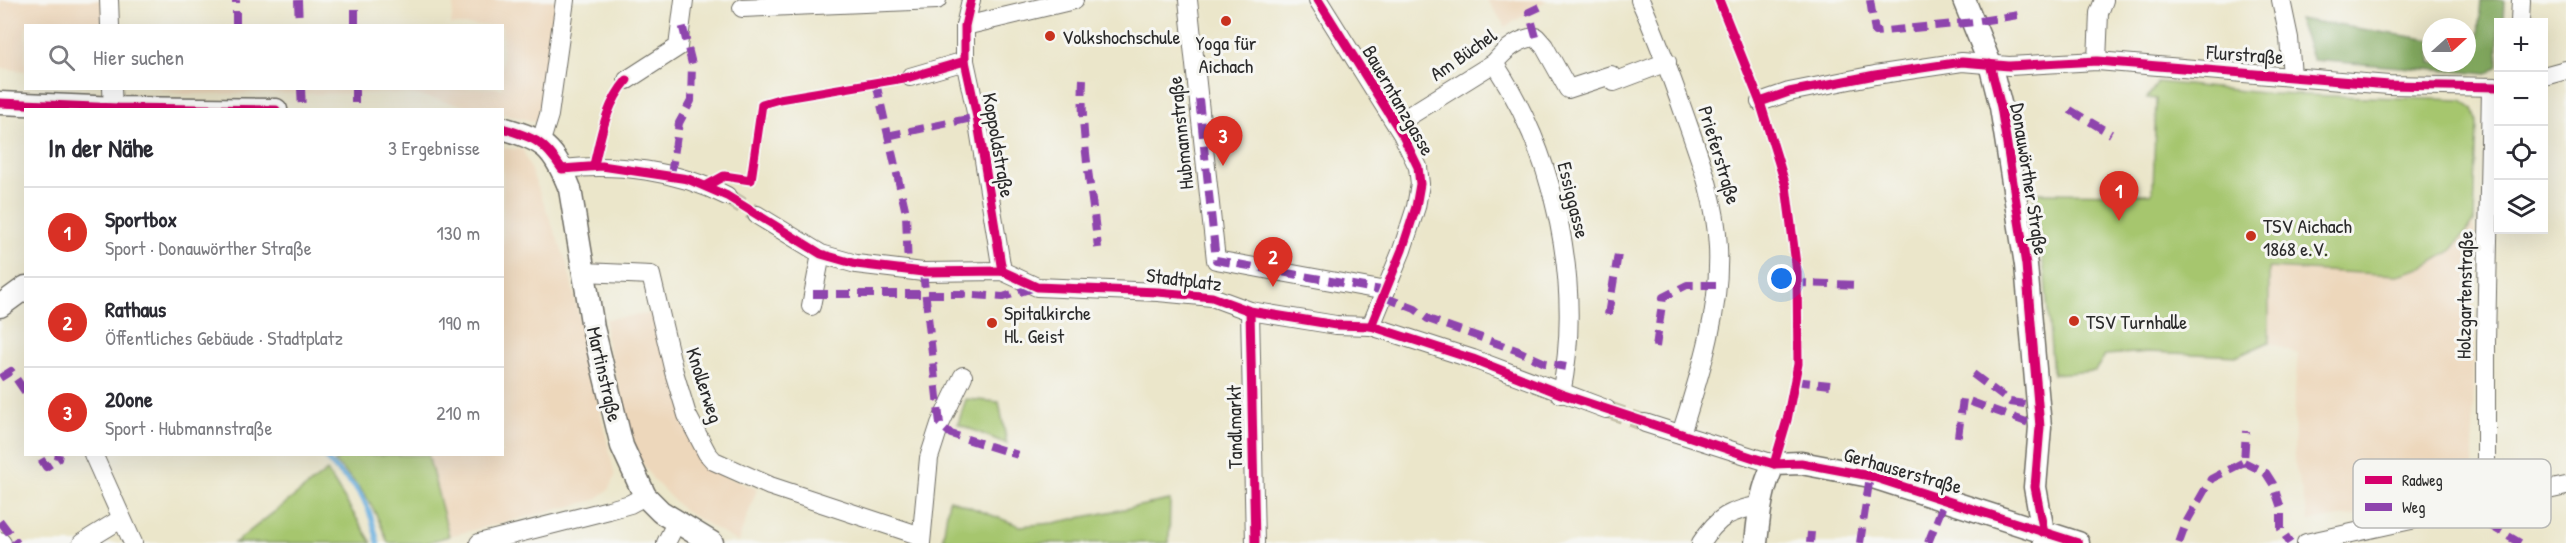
<!DOCTYPE html>
<html lang="de">
<meta charset="utf-8">
<style>
:root{--surface:#fff;--page:#f7f7f7;--text:#2b2b33;--muted:#7c7c81;--line:#e1e1e2;--accent:#d93025}
body{margin:0;font-family:"Patrick Hand",sans-serif;background:var(--page);color:var(--text)}
.controls{position:absolute;right:18px;top:18px;display:grid;overflow:hidden;border-radius:0px;box-shadow:0 6px 24px #0002}
.controls button{width:54px;height:54px;display:grid;place-items:center;padding:0;border:0;border-bottom:2px solid var(--line);background:var(--surface);color:var(--text);font:30px sans-serif}
.compass{position:absolute;left:2422px;top:18px;width:54px;height:54px;border-radius:50%;background:var(--surface);box-shadow:0 6px 24px #0002;rotate:69deg}
.you{position:absolute;left:1782px;top:279px;width:21px;height:21px;margin:-15px;border:4px solid #fff;border-radius:50%;background:#1a73e8;box-shadow:0 0 0 9px #1a73e833}
.badge{display:grid;place-items:center;width:39px;height:39px;border-radius:50%;background:var(--accent);color:#fff;font-size:20px;font-weight:700}
.pin{position:absolute;translate:-50% -50px;filter:drop-shadow(0 2px 3px #0008)}
.pin::after{content:'';position:absolute;top:32px;width:21px;height:18px;background:inherit;clip-path:polygon(0 0,100% 0,50% 100%)}
.list{margin:0;padding:0;list-style:none}
h2{display:flex;justify-content:space-between;align-items:center;height:78px;margin:0;padding:0 24px;font-size:26px}
h2 small{font-size:20px;font-weight:400;color:var(--muted)}
.list li{display:grid;grid-template-columns:39px 1fr auto;gap:18px;align-items:center;box-sizing:border-box;height:90px;padding:0 24px;border-top:2px solid var(--line)}
.list b{display:block;font-size:22px;white-space:nowrap}
.list p{margin:0;font-size:20px;white-space:nowrap;color:var(--muted)}
.list em{font-size:20px;font-style:normal;color:var(--muted)}
.icon{flex:none;width:33px;height:33px;fill:none;stroke:currentColor;stroke-width:2;stroke-linecap:round;stroke-linejoin:round}
.map{position:relative;flex:none;width:2566px;height:543px;overflow:hidden}
.search{position:absolute;background:var(--surface);box-shadow:0 6px 24px #0002;left:24px;top:24px;width:480px;height:66px;display:flex;align-items:center;gap:15px;box-sizing:border-box;padding:0 21px;border-radius:0px;color:var(--muted);font-size:22px}
.panel{position:absolute;background:var(--surface);box-shadow:0 6px 24px #0002;left:24px;top:108px;width:480px;height:348px;border-radius:0px}
.map>svg:first-child{display:block}
.built{fill:#edd7bb}
.green{fill:#a6c66e;stroke:#68784c;stroke-width:1.5}
.forest{fill:#84ab61;stroke:#586b46;stroke-width:1.5}
.lines{fill:none;stroke-linecap:round;stroke-linejoin:round}
.stream{stroke:#68aede;stroke-width:5}
.minor-tunnel{stroke:#c5c1aa;stroke-width:18;stroke-dasharray:18 9;stroke-linecap:butt}
.minor-casing{stroke:#6e6c63;stroke-width:20}
.major-casing{stroke:#6e6c63;stroke-width:25}
.minor{stroke:#fff;stroke-width:18}
.major{stroke:#fff;stroke-width:22}
.quiet{stroke:#8e44ad;stroke-width:8;stroke-dasharray:15 8;stroke-linecap:butt}
.cycleway-casing{stroke:#f6f6f2;stroke-width:13}
.cycleway{stroke:#d6006c;stroke-width:9}
.poi-dot{fill:#c8321e;stroke:#f6f6f2;stroke-width:2}
.labels{text-anchor:middle;dominant-baseline:central;stroke-width:6;stroke-linejoin:round;paint-order:stroke}
.poi-label{font-size:20px;fill:#2b2b2b;stroke:#f6f6f2;text-anchor:start}
.street-label{font-size:20px;fill:#2b2b2b;stroke:#f6f6f2}
.key{fill:#f6f6f2;stroke:#b9b9b6;stroke-width:1.5}
.key-label{font-size:16px;fill:#2b2b2b}
</style>
<div class="map">
<svg width="2566" height="543" viewBox="0 0 2566 543">
<rect width="100%" height="100%" fill="#f6f6f2"/>
<filter id="ink" filterUnits="userSpaceOnUse"><feTurbulence type="fractalNoise" baseFrequency=".0167" numOctaves="2"/><feDisplacementMap in="SourceGraphic" scale="12" xChannelSelector="R" yChannelSelector="G"/><feConvolveMatrix kernelMatrix="1 2 1 2 8 2 1 2 1" color-interpolation-filters="sRGB"/></filter>
<filter id="wash" filterUnits="userSpaceOnUse"><feTurbulence type="fractalNoise" baseFrequency=".008" numOctaves="4" result="noise"/><feDisplacementMap in="SourceGraphic" scale="24" xChannelSelector="R" yChannelSelector="G"/><feGaussianBlur stdDeviation="1.35" result="paint"/><feColorMatrix in="noise" values="0 0 0 0 0 0 0 0 0 0 0 0 0 0 0 0 0 1.4 0 .05"/><feComposite in="paint" operator="in"/></filter>
<g filter="url(#wash)">
<rect width="100%" height="100%" fill="#ebe6ca"/>
<g class="built">
<polygon points="0,0 103,0 115,25 26,26 25,71 0,68"/>
<polygon points="454,0 557,0 546,111 537,122 503,114 502,110 480,109 407,93 184,94 148,89 502,88 502,26 451,25"/>
<polygon points="1487,0 1547,0 1506,27"/>
<polygon points="503,148 523,150 567,263 615,476 609,489 595,500 449,536 428,455 502,454"/>
<polygon points="2474,222 2473,490 2420,501 2401,481 2383,488 2386,511 2309,521 2294,461 2295,390 2298,354 2269,342 2269,268 2398,275 2451,251"/>
<polygon points="659,313 686,422 712,471 757,489 738,542 683,510 653,479 637,455 605,336 606,319"/>
</g>
<g class="green">
<polygon points="2158,82 2272,94 2462,100 2473,108 2477,122 2474,222 2451,251 2424,267 2398,275 2269,268 2269,342 2238,356 2149,352 2105,355 2095,371 2053,374 2045,276 2033,193 2150,194 2153,190 2156,99 2147,98"/>
<polygon points="966,399 999,402 1007,444 958,424"/>
<path d="M345 455H428L449 536 426 543H388C374 506 365 489 334 462Z"/>
<polygon points="327,471 372,543 234,543 237,541"/>
<polygon points="949,499 1020,526 1053,523 1170,500 1169,543 958,543 943,538"/>
</g>
<polygon class="forest" points="2481,0 2504,0 2503,22 2498,22 2498,66 2487,74 2313,60 2298,19 2431,40 2431,63 2467,63 2467,46 2477,48"/>
<g class="lines">
<path class="stream" d="M324 454C331 467 340 472 350 482 367 498 373 521 378 543"/>
</g>
</g>
<g filter="url(#ink)">
<g class="lines">
<g class="minor-tunnel">
<polyline points="727,196 757,215"/>
<polyline points="1606,409 1645,423"/>
</g>
<g class="minor-casing">
<g id="minor">
<polyline points="109,0 110,26"/>
<polyline points="971,0 965,26 965,61 977,117 1002,271"/>
<polyline points="1188,0 1216,260 1386,291"/>
<polyline points="1318,0 1402,134 1418,167 1420,184 1416,207 1402,250 1371,326"/>
<path d="M1640 0C1658 39 1672 79 1686 119 1701 161 1716 201 1718 247 1721 311 1700 374 1681 434"/>
<polyline points="2281,0 2289,38 2292,76"/>
<polyline points="742,8 937,0"/>
<polyline points="2520,22 2521,0"/>
<polyline points="965,26 1074,0"/>
<polyline points="2097,61 2099,13 2104,0"/>
<path d="M1494 63C1556 157 1583 284 1561 394"/>
<polyline points="2544,76 2566,70"/>
<polyline points="910,77 965,61"/>
<polyline points="627,80 678,47 684,0"/>
<polyline points="112,88 113,108"/>
<polyline points="1760,102 1789,92 1875,75 1962,62 2009,66 2097,61 2389,85 2498,87"/>
<path d="M1396 124 1494 63C1505 50 1519 38 1536 37L1544 46 1568 89 1611 75 1614 82 1667 62"/>
<polyline points="541,141 549,115 565,0"/>
<path d="M562 169C617 163 676 170 727 196"/>
<polyline points="757,215 821,254 856,264 923,272 1002,271 1037,287 1158,292 1212,297 1250,311 1336,325 1371,326 1473,359 1606,409"/>
<polyline points="584,272 651,275 674,372 687,415 707,453 714,461 770,486 921,536"/>
<polyline points="811,306 821,254"/>
<polyline points="1250,311 1255,543"/>
<polyline points="1645,423 1774,464"/>
<polyline points="93,454 133,543"/>
<polyline points="2486,503 2486,343 2491,88"/>
<polyline points="0,541 2,543"/>
<polyline points="82,543 121,519"/>
<polyline points="479,543 609,510 630,504 645,496"/>
<polyline points="666,543 676,523"/>
<polyline points="921,543 929,458 940,424 963,376"/>
<path d="M1701 543C1719 515 1729 512 1760 505"/>
<polyline points="2306,543 2566,486"/>
</g>
</g>
<g class="major-casing">
<g id="major">
<polyline points="1964,0 1990,64 2001,107 2026,265 2040,427 2035,487 2045,543"/>
<polyline points="0,103 118,108 276,110"/>
<path d="M502 128C545 140 554 148 570 189L593 328 622 446 645 496 661 512 712 543"/>
<polyline points="0,306 26,287"/>
<path d="M1756 543C1759 515 1761 489 1774 464L1801 463 1870 476 2078 543"/>
</g>
</g>
<use href="#minor" class="minor"/>
<use href="#major" class="major"/>
<g class="quiet">
<polyline points="298,0 299,26"/>
<polyline points="1870,0 1875,32 1974,22 2025,14"/>
<polyline points="355,9 355,26"/>
<polyline points="236,26 236,0"/>
<polyline points="1536,37 1529,12 1546,4"/>
<path d="M1083 79C1080 135 1092 191 1098 248"/>
<polyline points="876,83 906,213 908,271"/>
<polyline points="301,88 302,110"/>
<polyline points="355,88 355,110"/>
<polyline points="1199,99 1216,260 1386,291"/>
<polyline points="2070,110 2111,134"/>
<polyline points="887,136 977,117"/>
<polyline points="671,175 679,123 691,101 692,64 682,24"/>
<polyline points="923,272 940,424 951,434 1018,455"/>
<polyline points="1797,278 1797,283 1859,285"/>
<polyline points="813,294 960,294 1003,297 1036,287"/>
<polyline points="1384,297 1415,309 1428,319 1516,350 1545,363 1566,367"/>
<polyline points="1608,315 1618,254"/>
<polyline points="1656,347 1663,297 1687,285 1716,285"/>
<polyline points="1973,374 2010,402 2038,406"/>
<polyline points="0,378 11,371 26,393"/>
<polyline points="1795,381 1830,385"/>
<polyline points="1958,437 1963,399 2040,427"/>
<polyline points="41,459 46,467 58,459 59,454"/>
<polyline points="2244,462 2266,473 2273,484 2281,508 2281,529 2290,543"/>
<polyline points="2486,503 2486,523 2520,543"/>
<polyline points="0,521 17,543"/>
<polyline points="1810,543 1811,532"/>
<polyline points="1860,543 1870,476"/>
<polyline points="1928,543 1945,500"/>
<polyline points="2179,543 2187,521 2211,479 2244,462 2246,431"/>
</g>
<g class="cycleway-casing">
<g id="cycleway">
<polyline points="971,0 965,26 965,61 977,117 1002,271"/>
<polyline points="1318,0 1402,134 1418,167 1420,184 1416,207 1402,250 1371,326"/>
<polyline points="1719,0 1760,102 1786,186 1797,272 1798,364 1787,420 1774,464"/>
<polyline points="1990,64 2001,107 2026,265 2040,427 2035,487 2044,533"/>
<polyline points="1760,102 1789,92 1875,75 1962,62 2009,66 2097,61 2389,85 2498,87"/>
<polyline points="0,103 118,108 276,110"/>
<path d="M502 128C533 137 544 141 562 169L602 166 688 179 727 196 821 254 856 264 923 272 1002 271 1037 287 1158 292 1212 297 1250 311 1336 325 1371 326 1473 359 1561 394 1754 458 1774 464 1801 463 1870 476 2078 543"/>
<path d="M594 165C601 135 606 104 627 80"/>
<polyline points="706,186 724,176 751,180 762,104 779,99 910,77 965,61"/>
<polyline points="1250,311 1255,543"/>
</g>
</g>
<use href="#cycleway" class="cycleway"/>
</g>
</g>
<g class="poi-dot">
<circle cx="1226" cy="21" r="6"/>
<circle cx="1050" cy="36" r="6"/>
<circle cx="2251" cy="236" r="6"/>
<circle cx="2074" cy="321" r="6"/>
<circle cx="992" cy="323" r="6"/>
</g>
<g class="labels">
<g class="poi-label">
<text x="1062" y="36">Volkshochschule</text>
<text x="1226" y="42" text-anchor="middle">Yoga für<tspan x="1226" dy="23">Aichach</tspan></text>
<text x="2263" y="225">TSV Aichach<tspan x="2263" dy="23">1868 e.V.</tspan></text>
<text x="1004" y="312">Spitalkirche<tspan x="1004" dy="23">Hl. Geist</tspan></text>
<text x="2086" y="321">TSV Turnhalle</text>
</g>
<g class="street-label">
<text transform="translate(1463 54) rotate(-35)">Am Büchel</text>
<text transform="translate(2245 54) rotate(4)">Flurstraße</text>
<text transform="translate(1399 100) rotate(60)">Bauerntanzgasse</text>
<text transform="translate(1180 133) rotate(-96)">Hubmannstraße</text>
<text transform="translate(999 145) rotate(80)">Koppoldstraße</text>
<text transform="translate(1720 155) rotate(73)">Prieferstraße</text>
<text transform="translate(2030 179) rotate(81)">Donauwörther Straße</text>
<text transform="translate(1574 200) rotate(76)">Essiggasse</text>
<text transform="translate(1184 279) rotate(7)">Stadtplatz</text>
<text transform="translate(2464 295) rotate(-89)">Holzgartenstraße</text>
<text transform="translate(605 374) rotate(77)">Martinstraße</text>
<text transform="translate(705 385) rotate(72)">Knollerweg</text>
<text transform="translate(1234 427) rotate(-91)">Tandlmarkt</text>
<text transform="translate(1903 470) rotate(16)">Gerhauserstraße</text>
</g>
</g>
<rect x="2353" y="459" width="198" height="69" rx="9" class="key"/>
<rect x="2365" y="476" width="27" height="8" fill="#d6006c"/>
<rect x="2365" y="503" width="27" height="8" fill="#8e44ad"/>
<g class="key-label">
<text x="2402" y="486">Radweg</text>
<text x="2402" y="513">Weg</text>
</g>
</svg>
<div class="controls">
<button>+</button>
<button>−</button>
<button><svg class="icon" aria-label="locate" viewBox="0 0 24 24"><circle cx="12" cy="12" r="6"/><path d="M12 2v4M12 18v4M2 12h4M18 12h4"/></svg></button>
<button><svg class="icon" aria-label="layers" viewBox="0 0 24 24"><path d="M12 4l9 5-9 5-9-5zM3 14l9 5 9-5"/></svg></button>
</div>
<svg class="compass" viewBox="-18 -18 36 36"><path d="M0-13l5 13h-10z" fill="#e53935"/><path d="M0 13l5-13h-10z" fill="#7c7c81"/></svg>
<div class="you"></div>
<div class="pin badge" style="left:2119px;top:221px">1</div>
<div class="pin badge" style="left:1273px;top:287px">2</div>
<div class="pin badge" style="left:1223px;top:166px">3</div>
<div class="search"><svg class="icon" aria-label="search" viewBox="0 0 24 24"><circle cx="10" cy="10" r="6"/><path d="M15 15l6 6"/></svg>Hier suchen</div>
<section class="panel">
<h2>In der Nähe<small>3 Ergebnisse</small></h2>
<ul class="list">
<li><span class="badge">1</span><div><b>Sportbox</b><p>Sport · Donauwörther Straße</p></div><em>130 m</em></li>
<li><span class="badge">2</span><div><b>Rathaus</b><p>Öffentliches Gebäude · Stadtplatz</p></div><em>190 m</em></li>
<li><span class="badge">3</span><div><b>20one</b><p>Sport · Hubmannstraße</p></div><em>210 m</em></li>
</ul>
</section>
</div>
